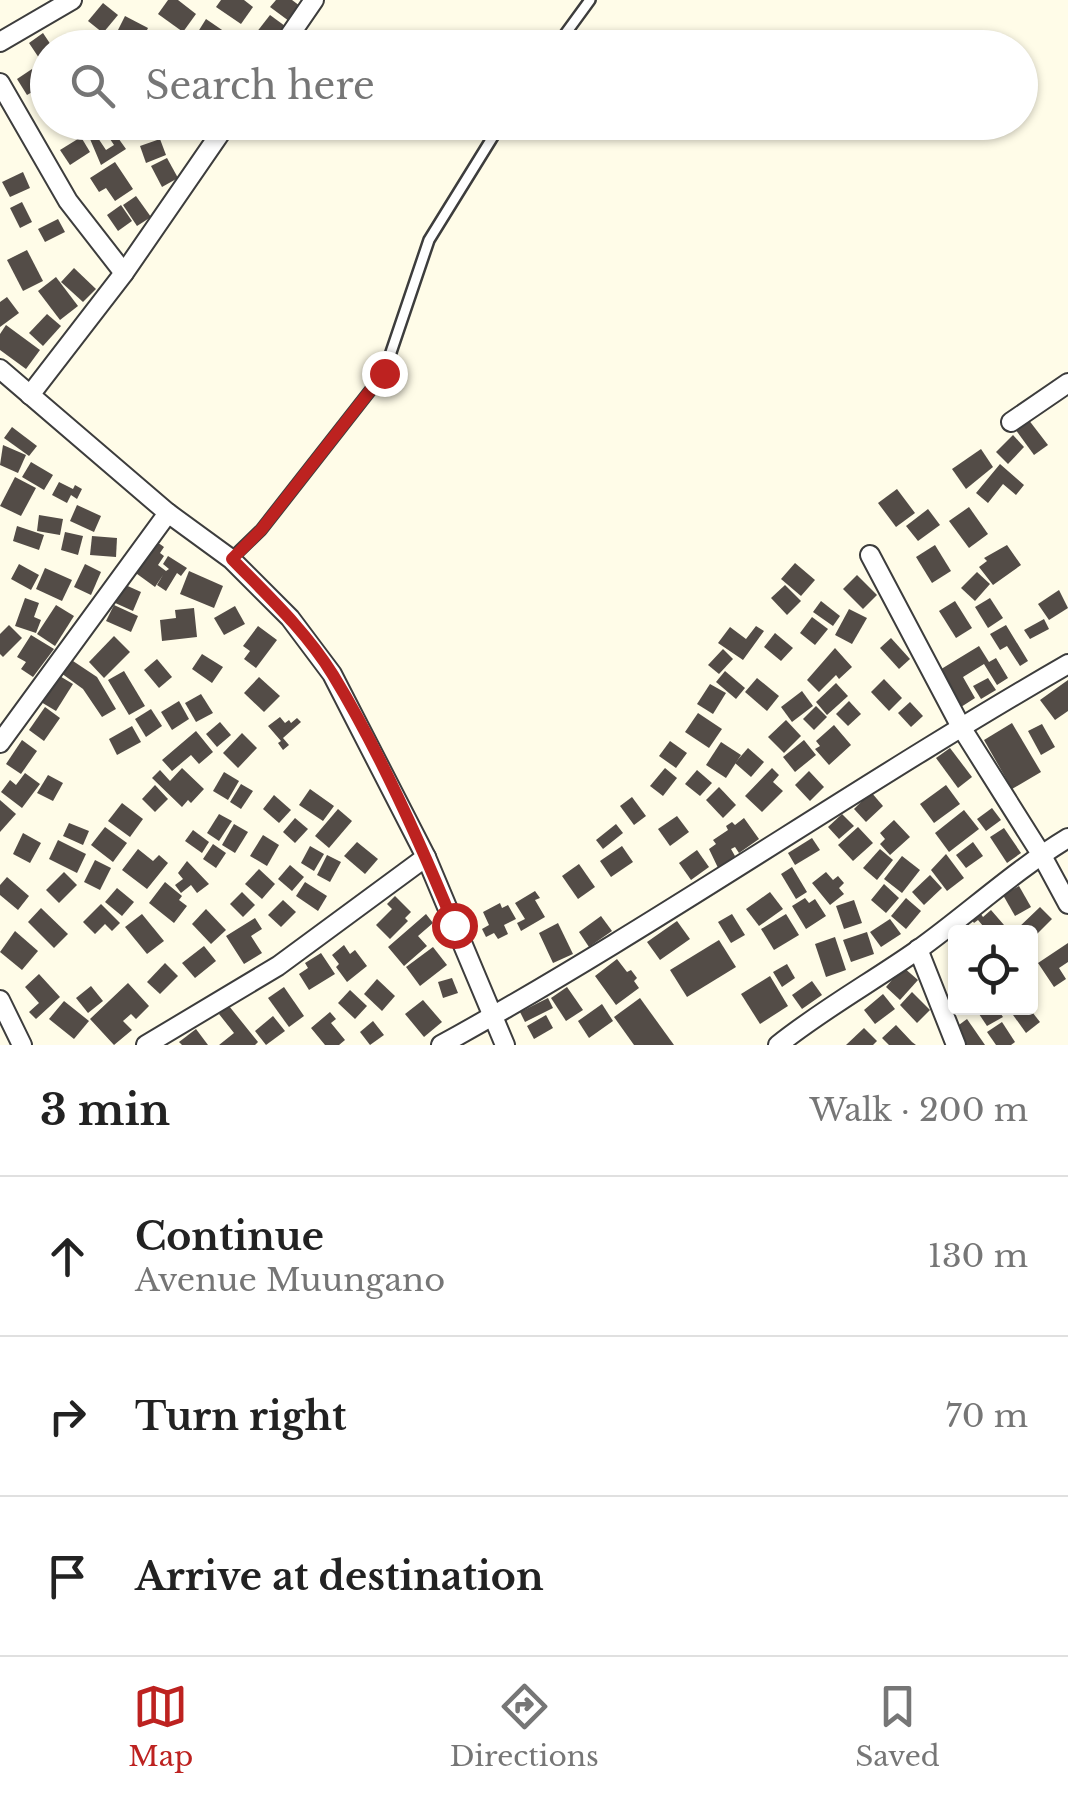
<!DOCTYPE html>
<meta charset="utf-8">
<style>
:root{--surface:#fff;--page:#f2f2f2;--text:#222;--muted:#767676;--line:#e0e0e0;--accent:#bd2220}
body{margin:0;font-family:"Libre Baskerville",serif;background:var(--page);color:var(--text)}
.controls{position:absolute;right:30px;bottom:30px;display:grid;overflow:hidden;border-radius:10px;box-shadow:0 2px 8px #0004}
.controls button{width:90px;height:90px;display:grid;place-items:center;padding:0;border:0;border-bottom:2px solid var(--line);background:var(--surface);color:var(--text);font:50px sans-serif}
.stop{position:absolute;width:30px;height:30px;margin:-22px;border:8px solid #bd2220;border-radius:50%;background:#fff}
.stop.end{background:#bd2220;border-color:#fff;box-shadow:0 2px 10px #0008}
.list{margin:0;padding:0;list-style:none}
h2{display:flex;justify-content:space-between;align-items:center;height:130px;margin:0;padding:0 40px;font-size:42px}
h2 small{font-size:32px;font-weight:400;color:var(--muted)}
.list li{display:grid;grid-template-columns:65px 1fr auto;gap:30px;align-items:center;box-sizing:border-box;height:160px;padding:0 40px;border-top:2px solid var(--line)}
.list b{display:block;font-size:38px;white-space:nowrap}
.list p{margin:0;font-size:32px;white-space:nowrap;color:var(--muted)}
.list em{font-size:32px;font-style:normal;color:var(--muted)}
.icon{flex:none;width:55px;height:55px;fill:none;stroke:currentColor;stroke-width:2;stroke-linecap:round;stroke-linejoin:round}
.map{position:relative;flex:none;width:1068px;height:1045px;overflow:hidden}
.search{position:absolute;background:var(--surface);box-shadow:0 2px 8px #0004;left:30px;right:30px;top:30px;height:110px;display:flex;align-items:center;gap:25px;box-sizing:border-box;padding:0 35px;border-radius:55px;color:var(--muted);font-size:38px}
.sheet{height:610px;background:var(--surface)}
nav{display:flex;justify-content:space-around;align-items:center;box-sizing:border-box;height:140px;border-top:2px solid var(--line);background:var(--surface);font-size:28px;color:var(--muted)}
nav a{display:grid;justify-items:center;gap:5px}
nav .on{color:var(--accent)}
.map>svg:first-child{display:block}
.building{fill:#534c47}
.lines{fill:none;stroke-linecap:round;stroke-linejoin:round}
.lane-casing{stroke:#3d3d3d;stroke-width:14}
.street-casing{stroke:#3d3d3d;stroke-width:22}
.lane{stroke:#fff;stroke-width:9}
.street{stroke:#fff;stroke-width:18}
.route{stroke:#bd2220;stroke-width:12}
</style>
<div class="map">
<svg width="1068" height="1045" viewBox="0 0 1068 1045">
<rect width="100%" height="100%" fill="#fffce8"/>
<g class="building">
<polygon points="168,0 178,0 196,14 183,32 158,14"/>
<polygon points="221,0 244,0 253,7 241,24 216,7"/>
<polygon points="276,0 292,0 304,9 293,24 270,7"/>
<polygon points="103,3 118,15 103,33 88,21"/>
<polygon points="270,15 285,26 271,44 256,33"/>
<polygon points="125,16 148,28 140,44 117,32"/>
<polygon points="206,19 225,32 215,48 196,35"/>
<polygon points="43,33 53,48 48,48 45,67 29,43"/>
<polygon points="32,69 43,86 27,95 17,79"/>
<polygon points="175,122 202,122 182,138 171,126"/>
<polygon points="96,135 106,150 114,145 110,139 116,135 126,149 101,165 90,139"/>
<polygon points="81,137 90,152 70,165 60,150"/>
<polygon points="160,139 166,155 146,163 140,146"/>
<polygon points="167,158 178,178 162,187 151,166"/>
<polygon points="115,162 133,189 115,201 106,188 99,192 90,178"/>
<polygon points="23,172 30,188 10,197 2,182"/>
<polygon points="136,196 151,217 137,226 123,205"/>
<polygon points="22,202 32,222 20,228 10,208"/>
<polygon points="121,205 132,221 118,231 107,215"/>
<polygon points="58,219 65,232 45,242 38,229"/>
<polygon points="27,250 43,281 23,291 7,260"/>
<polygon points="74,268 96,289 83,302 61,282"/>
<polygon points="56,277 78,306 60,320 38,291"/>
<polygon points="7,297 19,313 0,327 0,302"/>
<polygon points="47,314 61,326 43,346 29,333"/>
<polygon points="6,325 40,350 26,369 0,350 0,334"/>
<polygon points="1028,419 1048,445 1034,455 1015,429"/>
<polygon points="12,427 37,446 29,456 4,438"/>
<polygon points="1013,435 1024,447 1008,464 996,452"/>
<polygon points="3,445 26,455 18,473 0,465"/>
<polygon points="981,449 993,467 966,489 952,469"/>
<polygon points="31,462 53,475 44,490 22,477"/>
<polygon points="1000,464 1024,485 1016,495 1003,484 988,503 976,493"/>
<polygon points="15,477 36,488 21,516 0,506"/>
<polygon points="59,482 73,489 75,485 82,489 77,499 71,495 67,503 52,495"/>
<polygon points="897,489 915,513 896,527 878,503"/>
<polygon points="77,505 101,516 94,532 70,521"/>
<polygon points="969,507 988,534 969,548 949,521"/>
<polygon points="928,509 940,525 918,541 906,526"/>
<polygon points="39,515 63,519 60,535 37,531"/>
<polygon points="17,526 44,535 39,550 13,541"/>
<polygon points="65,532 83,536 78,555 61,550"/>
<polygon points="92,536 117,538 116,557 90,555"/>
<polygon points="157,542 164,547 160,553 164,556 158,565 166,571 169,569 163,564 168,556 187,568 181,576 177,573 166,591 157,585 163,575 155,587 133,571"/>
<polygon points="935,545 951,571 932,583 916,557"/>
<polygon points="1007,545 1021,565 993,585 979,567 987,561 984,558"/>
<polygon points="795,563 815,580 801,596 781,579"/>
<polygon points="19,564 39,575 31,590 11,579"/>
<polygon points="85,564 101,572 91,595 74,587"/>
<polygon points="45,568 72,580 62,601 36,589"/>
<polygon points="189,571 223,586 214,608 180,594"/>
<polygon points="977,572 990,584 975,601 961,588"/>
<polygon points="857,575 877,595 863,609 843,589"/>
<polygon points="121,583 141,592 133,611 113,602"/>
<polygon points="785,585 801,601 787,615 771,598"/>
<polygon points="1059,590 1068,608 1049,620 1038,604"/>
<polygon points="25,598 39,603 34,617 41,620 36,633 15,626"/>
<polygon points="990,598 1003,618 988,628 975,607"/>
<polygon points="821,601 840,616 833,626 813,612"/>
<polygon points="955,601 972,628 956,638 939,611"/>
<polygon points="56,605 74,616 55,646 37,634"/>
<polygon points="114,605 138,616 131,632 106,621"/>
<polygon points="235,606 245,624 224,635 214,618"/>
<polygon points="194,608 197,637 162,641 160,620 176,618 175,610"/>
<polygon points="849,609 867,618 852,644 835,635"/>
<polygon points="812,617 828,629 815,645 800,633"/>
<polygon points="1044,619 1049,629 1030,639 1024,630"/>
<polygon points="9,625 22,638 3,657 0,654 0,634"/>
<polygon points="1006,625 1028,661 1020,666 1007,646 1000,650 990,634"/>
<polygon points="258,626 277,640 256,668 244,659 250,651 243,646"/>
<polygon points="756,626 764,631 743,660 718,643 730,627 746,639"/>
<polygon points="775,633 793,648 781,661 764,647"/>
<polygon points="31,635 54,649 33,677 21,669 26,662 17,657"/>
<polygon points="114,636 130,652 104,678 89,662"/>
<polygon points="891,638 910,659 899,669 880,648"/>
<polygon points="979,646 989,662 996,658 1008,678 997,685 984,664 963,677 975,698 961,707 938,671"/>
<polygon points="835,648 852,667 839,679 836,675 819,692 807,680"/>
<polygon points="723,649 733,659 719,674 708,665"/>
<polygon points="202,654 223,667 212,683 192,669"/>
<polygon points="70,659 97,677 116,709 102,717 83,689 61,673"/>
<polygon points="157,659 172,677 159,688 144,670"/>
<polygon points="124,671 145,706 129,715 108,680"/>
<polygon points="725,671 745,688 736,699 716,682"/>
<polygon points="58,675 73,684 56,711 41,702"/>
<polygon points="259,677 280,696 264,712 244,693"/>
<polygon points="757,678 779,696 767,711 745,692"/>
<polygon points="988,678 996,690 981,699 973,686"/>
<polygon points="884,679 902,698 889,711 871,692"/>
<polygon points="1068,680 1068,711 1055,720 1040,700"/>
<polygon points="836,683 848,696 827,715 816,702"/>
<polygon points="710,684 726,693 713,714 697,704"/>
<polygon points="802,691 813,706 792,722 781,707"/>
<polygon points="201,694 213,713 196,722 185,703"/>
<polygon points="179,701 189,719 172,730 161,712"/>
<polygon points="849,701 861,714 848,726 836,714"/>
<polygon points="910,702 923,716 911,727 898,713"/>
<polygon points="816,706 827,717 814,730 803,719"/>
<polygon points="45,707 60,718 44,741 29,730"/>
<polygon points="151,709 162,726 146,737 135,719"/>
<polygon points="698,713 722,729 709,748 685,732"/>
<polygon points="280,717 285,723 289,720 291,723 297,718 301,722 283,738 289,745 283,750 278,743 281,741 268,726"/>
<polygon points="786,720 801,736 784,753 768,737"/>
<polygon points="220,722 231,735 217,747 206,734"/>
<polygon points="1012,723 1041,772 1012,789 984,740"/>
<polygon points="1042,724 1055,747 1041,755 1028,731"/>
<polygon points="834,725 851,745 829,765 815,749 820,746 816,741"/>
<polygon points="132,726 141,742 117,755 109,739"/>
<polygon points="196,731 213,752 199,764 191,755 172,771 162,760"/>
<polygon points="242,733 257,748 238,768 223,753"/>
<polygon points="22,740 37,751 21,774 6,764"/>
<polygon points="804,740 816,755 795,772 783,757"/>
<polygon points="670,741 687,753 676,768 659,756"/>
<polygon points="721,742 741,755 726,778 706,765"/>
<polygon points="748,748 764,762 751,777 735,763"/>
<polygon points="950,748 972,777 958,788 936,758"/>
<polygon points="182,768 204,789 191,803 188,800 182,807 152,778 160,770 170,781"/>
<polygon points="665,768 677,778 663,796 650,786"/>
<polygon points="772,768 779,775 773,782 783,791 762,812 745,796"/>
<polygon points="697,770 712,783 700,796 685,784"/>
<polygon points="809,771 824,787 810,801 795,785"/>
<polygon points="224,772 239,781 228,800 213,791"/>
<polygon points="25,773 40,784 22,808 1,792 10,780 16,785"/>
<polygon points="48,775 63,783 53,801 37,793"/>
<polygon points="241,784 253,791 241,809 230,802"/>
<polygon points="155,785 168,799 155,812 142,799"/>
<polygon points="946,785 960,804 934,823 920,804"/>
<polygon points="719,787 736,805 723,818 706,800"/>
<polygon points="310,789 334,806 323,821 299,805"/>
<polygon points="871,792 883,806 866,822 854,809"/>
<polygon points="274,795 291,810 279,823 263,809"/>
<polygon points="632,797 646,816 634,825 620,806"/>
<polygon points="0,800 16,814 0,832"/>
<polygon points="122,803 143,819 130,837 108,821"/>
<polygon points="992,808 1001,820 986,831 977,819"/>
<polygon points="338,809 352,821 329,848 315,836"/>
<polygon points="964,810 979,829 949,852 935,833"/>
<polygon points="219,814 232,821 219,841 207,833"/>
<polygon points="842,814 854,826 839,839 828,827"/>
<polygon points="677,816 689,832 670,846 658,829"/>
<polygon points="295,818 308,829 295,843 283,832"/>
<polygon points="744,818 759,839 739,853 735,847 731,849 735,856 720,872 709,849 716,844 713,840 728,830 726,826 732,822 735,825"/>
<polygon points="894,820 910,837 890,855 880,844 885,839 880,833"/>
<polygon points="69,823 89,831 83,845 63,836"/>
<polygon points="234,824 248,832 235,853 222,845"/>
<polygon points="616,824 623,833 603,849 596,840"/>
<polygon points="105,827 127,843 113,862 91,845"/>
<polygon points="858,827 873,843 853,861 838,845"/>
<polygon points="1004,828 1021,853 1007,863 990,837"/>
<polygon points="193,830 209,842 202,853 185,841"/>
<polygon points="23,833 41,843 30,863 13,854"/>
<polygon points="263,835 279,845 267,866 250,856"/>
<polygon points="812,838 820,850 795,865 788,853"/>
<polygon points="58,840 86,854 77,873 49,859"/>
<polygon points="357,842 378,859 365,874 344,856"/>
<polygon points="973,842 983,856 966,868 956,855"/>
<polygon points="213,844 226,853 216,868 203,859"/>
<polygon points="310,846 324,854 314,871 301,863"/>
<polygon points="622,846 633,862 611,877 600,861"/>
<polygon points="138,849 153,861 159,855 168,863 147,889 122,870"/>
<polygon points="880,849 893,860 877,880 863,868"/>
<polygon points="697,850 709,867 691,880 679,863"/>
<polygon points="946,854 964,878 947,891 931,870"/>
<polygon points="327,855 341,862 330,882 317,875"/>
<polygon points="902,856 920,870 902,893 884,879"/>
<polygon points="95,860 111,868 100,890 84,882"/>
<polygon points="187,861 209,884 197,893 191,885 181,893 175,885 183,879 178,873"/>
<polygon points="579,864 595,887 578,899 562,876"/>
<polygon points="290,865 304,877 292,891 278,879"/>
<polygon points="792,867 807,892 796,899 781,874"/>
<polygon points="259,869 275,884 262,899 245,884"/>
<polygon points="64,872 77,885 59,903 46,890"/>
<polygon points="826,872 833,880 838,876 844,883 839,888 844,894 830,905 812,883"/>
<polygon points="930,875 942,888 924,905 912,892"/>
<polygon points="7,877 29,896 18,910 0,895 0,885"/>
<polygon points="165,882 182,896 179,900 187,906 174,923 149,903"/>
<polygon points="305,882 327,896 318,911 296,896"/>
<polygon points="884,884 899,898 886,913 871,900"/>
<polygon points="1019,886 1031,907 1015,916 1003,895"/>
<polygon points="117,888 134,902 122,916 105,902"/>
<polygon points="535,891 540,898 535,900 545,917 521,931 517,923 525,919 515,903"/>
<polygon points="242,892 255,905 243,917 230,904"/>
<polygon points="770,892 783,909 759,926 746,909"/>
<polygon points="395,896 411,912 405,918 408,921 390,939 376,925 392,909 387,904"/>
<polygon points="805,898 809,903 815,899 826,916 806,929 792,906"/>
<polygon points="906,898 921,911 906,929 891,916"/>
<polygon points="283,900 296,912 281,927 268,915"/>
<polygon points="854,900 862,923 844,929 836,906"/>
<polygon points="500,903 502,908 508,905 516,919 504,925 508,934 498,939 494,933 486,937 482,929 489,925 483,912"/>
<polygon points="101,904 120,923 112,931 105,924 95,934 83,922"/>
<polygon points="1040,907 1052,919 1030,941 1030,932 1014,932"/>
<polygon points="41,908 68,934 54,948 28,922"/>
<polygon points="206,909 226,930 211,944 192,924"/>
<polygon points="978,910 983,917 991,910 1004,925 994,932 988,932 978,920 974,923 969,916"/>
<polygon points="142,914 164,941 147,954 125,927"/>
<polygon points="426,914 433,923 418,936 427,946 404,966 388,947"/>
<polygon points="732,914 745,935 731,943 718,922"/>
<polygon points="786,914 799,935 774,950 761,929"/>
<polygon points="601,916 612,931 589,947 579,932"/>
<polygon points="255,918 262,929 251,936 262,953 244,964 226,936"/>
<polygon points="890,919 901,934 881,947 870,932"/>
<polygon points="677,921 690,939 660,960 647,942"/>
<polygon points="558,923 573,954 553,963 539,933"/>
<polygon points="15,931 38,951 22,970 0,952"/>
<polygon points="867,932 874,954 851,962 843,940"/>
<polygon points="835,937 846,970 826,977 815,944"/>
<polygon points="719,940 736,967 687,997 670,970"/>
<polygon points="1068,943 1068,962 1059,968 1066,979 1054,987 1038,963"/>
<polygon points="344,945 350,954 355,950 367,966 347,982 336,967 339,964 332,955"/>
<polygon points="204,946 216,961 195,978 182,963"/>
<polygon points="433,947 447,965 420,986 406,967"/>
<polygon points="321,953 335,974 309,990 299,974 308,968 305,963"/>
<polygon points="617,959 627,972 631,970 637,978 634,981 639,988 616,1005 595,976"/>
<polygon points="165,963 178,976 160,994 147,982"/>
<polygon points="787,964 795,978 782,987 773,972"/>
<polygon points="903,967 918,980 900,1000 886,987"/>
<polygon points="39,974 60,997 36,1019 29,1012 39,1003 25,987"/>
<polygon points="770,976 788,1006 760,1024 741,994"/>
<polygon points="452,978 458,993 443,998 438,982"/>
<polygon points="377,979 395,996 382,1011 364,994"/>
<polygon points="812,981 822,995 802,1009 792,995"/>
<polygon points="128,983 149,1006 136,1019 131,1014 123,1021 132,1030 114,1045 90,1019"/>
<polygon points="91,986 103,1001 88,1013 76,998"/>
<polygon points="284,987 304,1016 289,1027 268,998"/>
<polygon points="567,987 583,1010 566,1021 551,998"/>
<polygon points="350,990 367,1006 355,1019 338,1003"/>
<polygon points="912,992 930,1010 917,1023 900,1005"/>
<polygon points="883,994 895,1009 875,1024 864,1010"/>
<polygon points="548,998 553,1008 525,1022 520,1012"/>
<polygon points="640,998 674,1045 634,1045 614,1017"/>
<polygon points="423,1000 442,1022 424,1037 405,1014"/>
<polygon points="64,1001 89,1021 74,1039 49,1019"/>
<polygon points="602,1004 613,1021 589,1038 578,1021"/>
<polygon points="229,1006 258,1042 255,1045 219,1045 234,1033 219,1014"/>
<polygon points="975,1008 997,1008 1003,1017 987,1026"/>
<polygon points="1008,1008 1029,1008 1040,1022 1026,1033"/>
<polygon points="330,1012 336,1019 331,1023 345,1040 339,1045 325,1045 311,1028"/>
<polygon points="546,1015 553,1028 534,1039 527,1026"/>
<polygon points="273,1016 285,1031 266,1045 255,1031"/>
<polygon points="967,1019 985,1045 962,1045 952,1030"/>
<polygon points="373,1021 384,1035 370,1045 360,1032"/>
<polygon points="1002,1022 1015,1042 1011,1045 996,1045 987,1032"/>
<polygon points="896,1025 912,1042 916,1045 889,1045 882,1038"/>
<polygon points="864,1028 877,1041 873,1045 846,1045"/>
<polygon points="196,1029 208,1045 182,1045 179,1042"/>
</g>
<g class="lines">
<g class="lane-casing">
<g id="lane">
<polyline points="555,48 590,0"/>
<polyline points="231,559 261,530 384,373 429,240 502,122"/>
</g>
</g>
<g class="street-casing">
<g id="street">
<polyline points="0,42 72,0"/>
<polyline points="281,48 314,0"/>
<polyline points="0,83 68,201 124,273"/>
<polyline points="0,369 168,513 231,559 290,618 332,674 426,857 505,1045"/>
<polyline points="30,395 124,273 228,122"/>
<polyline points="1011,422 1068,383"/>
<polyline points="870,555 961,727 1041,854 1068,904"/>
<polyline points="0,743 168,513"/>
<polyline points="918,949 956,1045"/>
<polyline points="0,1000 22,1045"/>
<polyline points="146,1045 278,966 426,857"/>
<path d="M441 1045C655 927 856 786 1068 664"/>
<path d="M778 1045C823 1009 872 982 919 949 969 913 1015 870 1068 838"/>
</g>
</g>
<use href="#lane" class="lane"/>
<use href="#street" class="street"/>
</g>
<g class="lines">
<path class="route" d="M384 373 261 530 232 559C267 595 306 631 333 675 380 752 420 842 454 925"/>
</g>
</svg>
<div class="controls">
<button><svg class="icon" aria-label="locate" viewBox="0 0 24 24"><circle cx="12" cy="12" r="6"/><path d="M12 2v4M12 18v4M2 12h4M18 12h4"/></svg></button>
</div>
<div class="stop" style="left:454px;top:925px"></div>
<div class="stop end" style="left:384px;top:373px"></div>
<div class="search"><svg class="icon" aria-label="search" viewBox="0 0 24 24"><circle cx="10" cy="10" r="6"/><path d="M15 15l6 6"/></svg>Search here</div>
</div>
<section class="sheet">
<h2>3 min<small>Walk · 200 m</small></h2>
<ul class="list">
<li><svg class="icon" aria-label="ahead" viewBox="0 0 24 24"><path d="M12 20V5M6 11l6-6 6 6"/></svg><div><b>Continue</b><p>Avenue Muungano</p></div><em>130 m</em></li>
<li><svg class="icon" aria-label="right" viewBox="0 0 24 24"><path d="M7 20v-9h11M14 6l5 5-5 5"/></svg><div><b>Turn right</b></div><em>70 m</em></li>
<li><svg class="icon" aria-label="arrive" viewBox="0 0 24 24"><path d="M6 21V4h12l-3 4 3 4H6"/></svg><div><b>Arrive at destination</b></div></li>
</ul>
</section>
<nav>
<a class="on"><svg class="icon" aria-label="map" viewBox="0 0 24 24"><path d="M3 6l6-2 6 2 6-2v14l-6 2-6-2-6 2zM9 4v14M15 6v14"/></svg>Map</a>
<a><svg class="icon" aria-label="directions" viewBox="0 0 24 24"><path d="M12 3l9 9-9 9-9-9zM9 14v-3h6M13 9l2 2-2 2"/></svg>Directions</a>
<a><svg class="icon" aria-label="saved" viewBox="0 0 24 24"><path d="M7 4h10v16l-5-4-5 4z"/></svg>Saved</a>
</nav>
